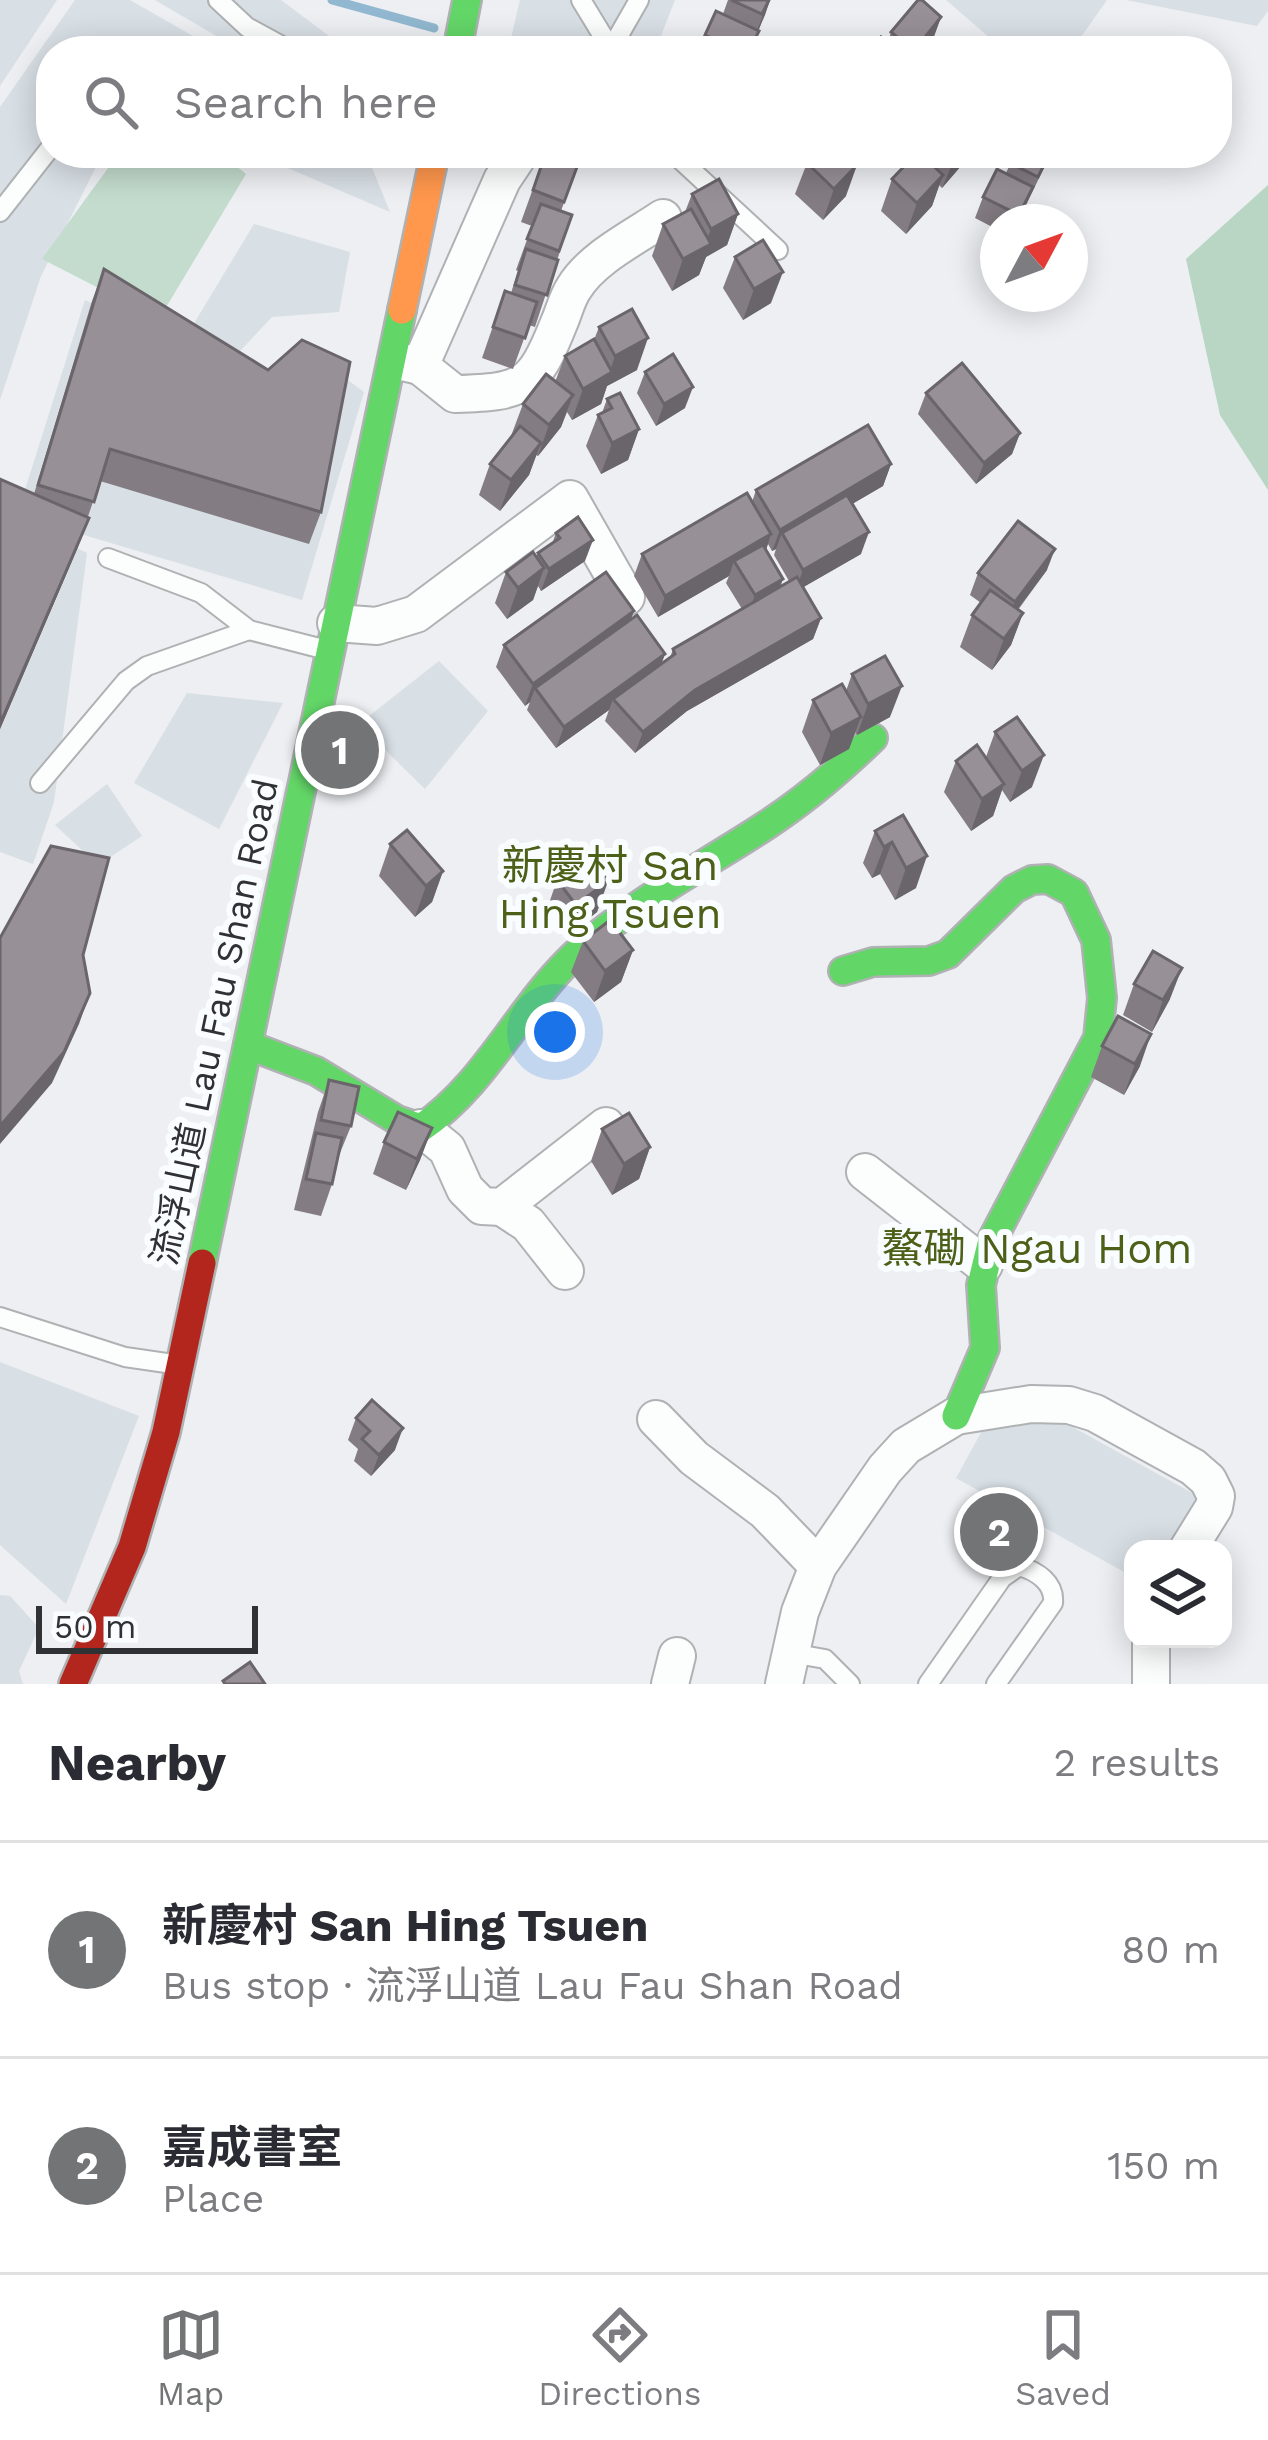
<!DOCTYPE html>
<meta charset="utf-8">
<style>
:root{--surface:#fff;--page:#f2f2f3;--text:#2b2b33;--muted:#7c7c81;--line:#e1e1e2;--accent:#727475}
body{margin:0;font-family:"Work Sans","Noto Sans SC",sans-serif;background:var(--page);color:var(--text)}
.controls{position:absolute;right:36px;bottom:36px;display:grid;overflow:hidden;border-radius:24px;box-shadow:0 6px 30px #0003}
.controls button{width:108px;height:108px;display:grid;place-items:center;padding:0;border:0;border-bottom:3px solid var(--line);background:var(--surface);color:var(--text);font:60px sans-serif}
.compass{position:absolute;left:980px;top:204px;width:108px;height:108px;border-radius:50%;background:var(--surface);box-shadow:0 6px 30px #0003;rotate:49deg}
.scale{position:absolute;left:36px;bottom:30px;width:222px;box-sizing:border-box;padding-left:12px;border:6px solid #2f3132;border-top:0;font-size:33px;line-height:42px;white-space:nowrap;color:#2f3132;-webkit-text-stroke:9px #fafdff;paint-order:stroke}
.you{position:absolute;left:555px;top:1032px;width:42px;height:42px;margin:-30px;border:9px solid #fff;border-radius:50%;background:#1a73e8;box-shadow:0 0 0 18px #1a73e833}
.badge{display:grid;place-items:center;width:78px;height:78px;border-radius:50%;background:var(--accent);color:#fff;font-size:39px;font-weight:700}
.pin{position:absolute;translate:-50% -50%;border:6px solid #fff;box-shadow:0 3px 12px #0006}
.list{margin:0;padding:0;list-style:none}
h2{display:flex;justify-content:space-between;align-items:center;height:156px;margin:0;padding:0 48px;font-size:51px}
h2 small{font-size:39px;font-weight:400;color:var(--muted)}
.list li{display:grid;grid-template-columns:78px 1fr auto;gap:36px;align-items:center;box-sizing:border-box;height:216px;padding:0 48px;border-top:3px solid var(--line)}
.list b{display:block;font-size:45px;white-space:nowrap}
.list p{margin:0;font-size:39px;white-space:nowrap;color:var(--muted)}
.list em{font-size:39px;font-style:normal;color:var(--muted)}
.icon{flex:none;width:66px;height:66px;fill:none;stroke:currentColor;stroke-width:2;stroke-linecap:round;stroke-linejoin:round}
.map{position:relative;flex:none;width:1268px;height:1684px;overflow:hidden}
.search{position:absolute;background:var(--surface);box-shadow:0 6px 30px #0003;left:36px;right:36px;top:36px;height:132px;display:flex;align-items:center;gap:30px;box-sizing:border-box;padding:0 42px;border-radius:48px;color:var(--muted);font-size:45px}
.sheet{height:588px;background:var(--surface)}
nav{display:flex;justify-content:space-around;align-items:center;box-sizing:border-box;height:168px;border-top:3px solid var(--line);background:var(--surface);font-size:33px;color:var(--muted)}
nav a{display:grid;justify-items:center;gap:6px}
nav .on{color:var(--accent)}
.map>svg:first-child{display:block}
.built{fill:#d8dfe5}
.green{fill:#c3dccd}
.forest{fill:#b8d6c3}
.lines{fill:none;stroke-linecap:round;stroke-linejoin:round}
.stream{stroke:#91b8d0;stroke-width:9}
.lane-casing{stroke:#afb1b3;stroke-width:22}
.street-casing{stroke:#afb1b3;stroke-width:40}
.fast-casing{stroke:#afb1b3;stroke-width:32}
.slow-casing{stroke:#afb1b3;stroke-width:32}
.jam-casing{stroke:#afb1b3;stroke-width:32}
.lane{stroke:#fcfdfd;stroke-width:18}
.street{stroke:#fcfdfd;stroke-width:36}
.fast{stroke:#63d668;stroke-width:27}
.slow{stroke:#ff974d;stroke-width:27}
.jam{stroke:#b3261e;stroke-width:27}
.wall{fill:#837c82;fill-rule:evenodd}
.shaded-wall{fill:#6a656a}
.building{fill:#989097;stroke:#6a656a;stroke-width:3}
.labels{text-anchor:middle;dominant-baseline:central;stroke-width:12;stroke-linejoin:round;paint-order:stroke}
.street-label{font-size:36px;fill:#2f3132;stroke:#fafdff}
.quarter-label{font-size:42px;fill:#4d6017;stroke:#fafdff}
</style>
<div class="map">
<svg width="1268" height="1684" viewBox="0 0 1268 1684">
<rect width="100%" height="100%" fill="#edeff2"/>
<g class="built">
<polygon points="0,0 57,0 0,86"/>
<polygon points="75,0 130,0 219,51 51,51 51,153 103,153 41,276 0,400 0,107"/>
<polygon points="155,0 281,0 349,51 242,51"/>
<polygon points="520,0 675,0 655,51 508,51"/>
<polygon points="946,0 1107,0 1071,51 1005,51"/>
<polygon points="1126,0 1268,0 1268,11 1257,26"/>
<polygon points="253,153 366,153 390,212"/>
<polygon points="254,224 350,252 339,312 272,317 240,351 190,330"/>
<polygon points="85,300 246,371 326,364 364,392 302,600 17,515"/>
<polygon points="0,512 87,553 54,802 33,864 0,852"/>
<polygon points="439,661 488,711 425,789 359,724"/>
<polygon points="187,693 283,703 219,829 134,783"/>
<polygon points="107,784 142,836 98,865 55,825"/>
<polygon points="0,1362 139,1416 66,1604 0,1545"/>
<polygon points="989,1418 1069,1425 1205,1500 1175,1549 1133,1549 1133,1577 956,1478"/>
<polygon points="0,1595 10,1596 39,1628 19,1671 23,1684 0,1684"/>
</g>
<polygon class="green" points="119,153 220,153 246,174 159,319 42,259"/>
<polygon class="forest" points="1268,185 1268,490 1220,415 1186,259"/>
<g class="lines">
<polyline class="stream" points="332,0 434,28"/>
<g class="lane-casing">
<g id="lane">
<polyline points="218,0 247,27 291,51"/>
<polyline points="581,0 612,51"/>
<polyline points="611,49 639,0"/>
<polyline points="673,153 778,250"/>
<polyline points="0,212 51,147"/>
<polyline points="108,558 201,593 249,630 327,650"/>
<polyline points="40,783 126,681 147,666 249,630"/>
<polyline points="0,1317 125,1357 180,1365"/>
<polyline points="791,1653 825,1659 850,1684"/>
<path d="M928 1684 1002 1578 1019 1566C1037 1571 1055 1583 1053 1603L996 1684"/>
</g>
</g>
<g class="street-casing">
<g id="street">
<polyline points="402,362 420,366 502,180 520,153"/>
<path d="M420 366 455 394C524 392 533 388 559 323 564 312 567 298 574 288 592 258 635 237 663 218"/>
<polyline points="336,623 377,626 416,614 570,499 626,597"/>
<polyline points="421,1128 447,1149 465,1189 482,1206 502,1207 606,1126"/>
<polyline points="865,1172 984,1265"/>
<polyline points="502,1207 528,1224 565,1271"/>
<polyline points="656,1419 694,1458 765,1511 818,1566"/>
<polyline points="1151,1639 1151,1684"/>
<polyline points="670,1684 677,1656"/>
<polyline points="784,1684 800,1612 818,1566 885,1469 906,1446 956,1416 1031,1404 1069,1405 1095,1413 1193,1467 1208,1480 1216,1496 1214,1507 1188,1549"/>
</g>
</g>
<g class="fast-casing">
<g id="fast">
<polyline points="457,51 467,0"/>
<polyline points="843,971 873,962 929,961 948,954 1014,889 1032,880 1048,879 1074,893 1096,940 1102,998 1098,1038 992,1240 981,1285 985,1348 956,1416"/>
<path d="M248 1045 316 1071 397 1120 421 1128C489 1082 520 1003 581 949 636 901 704 866 765 826 805 800 839 771 873 738"/>
<polyline points="202,1263 402,310"/>
</g>
</g>
<g class="slow-casing">
<polyline id="slow" points="402,310 435,153"/>
</g>
<g class="jam-casing">
<polyline id="jam" points="73,1684 132,1547 166,1432 202,1263"/>
</g>
<use href="#lane" class="lane"/>
<use href="#street" class="street"/>
<use href="#fast" class="fast"/>
<use href="#slow" class="slow"/>
<use href="#jam" class="jam"/>
</g>
<g class="wall">
<polygon points="728,0 770,0 751,51 699,51 705,35 723,14"/>
<polygon points="941,17 928,51 870,51 888,42 891,32"/>
<polygon points="921,153 969,153 967,159 942,188 939,185 932,206 906,234 881,211 892,179"/>
<polygon points="1015,153 1051,153 1018,222 998,222 998,230 975,218 983,197 1006,173"/>
<polygon points="545,155 577,167 561,211 572,215 535,327 529,325 513,369 482,358 505,291 511,293 518,271 516,270 532,226 521,222"/>
<polygon points="807,163 846,196 823,220 795,194"/>
<polygon points="692,194 738,214 727,245 706,257 699,275 672,291 652,256 663,224 685,212"/>
<polygon points="735,257 771,303 743,320 723,288"/>
<polygon points="104,269 268,370 321,512 309,544 100,481 77,549 0,729 0,479 34,494 92,301"/>
<polygon points="599,327 637,370 607,386 601,404 572,420 567,412 561,427 538,456 536,455 529,475 500,511 479,495 490,464 511,436 523,404 555,382 565,356 594,340"/>
<polygon points="645,372 685,408 656,426 637,393"/>
<polygon points="926,393 1020,433 1012,454 976,484 918,414"/>
<polygon points="607,399 639,429 628,460 601,474 586,446 598,415 602,413"/>
<path d="M891 464 883 486 852 504 861 554 803 587 821 618 813 639 687 711 635 753 605 721 609 710 556 748 527 710 530 702 525 706 496 667 504 645 631 620 665 654 661 664 670 658 673 649 742 609 726 583 729 576 658 617 634 576 642 554 752 502 756 490ZM768 544 772 551 776 549 774 555 789 581 780 586 783 579 766 550Z"/>
<polygon points="556,533 585,561 541,591 538,586 533,600 507,619 495,603 506,572 536,557 538,553 552,544"/>
<polygon points="1047,570 1018,610 1023,613 1011,645 992,670 960,647 972,615 981,603 970,595 978,573"/>
<polygon points="852,674 890,717 857,735 855,732 849,749 820,765 802,732 813,700 846,691"/>
<polygon points="995,732 1032,787 1010,802 1002,790 993,816 971,831 944,792 956,761 986,757"/>
<polygon points="903,815 916,888 895,900 880,874 872,878 863,863 875,831"/>
<polygon points="390,844 443,871 432,902 415,917 379,876"/>
<polygon points="557,880 608,881 597,912 565,937 546,912"/>
<polygon points="583,941 633,950 621,982 594,1002 571,972"/>
<polygon points="1134,984 1170,999 1152,1032 1123,1015"/>
<polygon points="1102,1046 1140,1066 1124,1095 1091,1077"/>
<polygon points="329,1080 351,1126 338,1158 332,1184 321,1216 294,1210 318,1112"/>
<polygon points="432,1128 420,1160 406,1190 373,1174 384,1142"/>
<polygon points="602,1129 650,1147 639,1179 612,1195 591,1161"/>
<polygon points="356,1418 395,1450 371,1476 354,1461 358,1449 348,1440"/>
</g>
<g class="shaded-wall">
<polygon points="769,0 770,0 765,15 751,46"/>
<polygon points="941,17 930,48 928,51 913,51"/>
<polygon points="957,153 969,153 967,159 942,188"/>
<polygon points="857,165 846,196 823,220 834,189"/>
<polygon points="943,175 932,206 906,234 917,203"/>
<polygon points="738,214 727,245 706,257 699,275 672,291 683,259 704,247 711,229"/>
<polygon points="783,272 771,303 743,320 754,289"/>
<polygon points="648,338 637,370 607,386 601,404 572,420 583,389 609,374 615,356"/>
<polygon points="693,387 685,408 656,426 664,404"/>
<polygon points="573,395 561,427 538,456 549,425"/>
<polygon points="639,429 628,460 601,474 612,443"/>
<polygon points="1020,433 1012,454 976,484 984,463"/>
<polygon points="541,443 529,475 500,511 511,480"/>
<polygon points="891,464 883,486 787,542 782,533 776,549 772,551 780,530"/>
<polygon points="89,518 77,549 0,729 0,724"/>
<polygon points="869,532 861,554 795,592 803,570"/>
<polygon points="771,534 764,556 734,561 729,576 658,617 665,596"/>
<polygon points="593,540 585,561 541,591 549,569"/>
<polygon points="1055,549 1047,570 1007,623 1015,602"/>
<polygon points="544,568 533,600 507,619 518,588"/>
<polygon points="783,579 775,601 747,617 755,595"/>
<polygon points="634,611 626,633 535,688 530,702 525,706 533,684"/>
<polygon points="1023,613 1011,645 992,670 1004,639"/>
<polygon points="821,618 813,639 687,711 635,753 643,732 695,690"/>
<polygon points="665,654 657,676 613,699 609,710 556,748 564,727"/>
<polygon points="902,686 890,717 857,735 868,704"/>
<polygon points="861,717 849,749 820,765 831,733"/>
<polygon points="1044,755 1032,787 1010,802 1022,771"/>
<polygon points="1004,784 993,816 971,831 982,799"/>
<polygon points="892,842 880,874 872,878 884,847"/>
<polygon points="927,856 916,888 895,900 906,868"/>
<polygon points="443,871 432,902 415,917 426,886"/>
<polygon points="608,881 597,912 565,937 576,905"/>
<polygon points="633,950 621,982 594,1002 605,971"/>
<polygon points="1182,968 1170,999 1152,1032 1163,1000"/>
<polygon points="90,993 79,1024 52,1083 0,1144 0,1126"/>
<polygon points="1151,1034 1140,1066 1124,1095 1135,1064"/>
<polygon points="432,1128 420,1160 406,1190 417,1159"/>
<polygon points="650,1147 639,1179 612,1195 624,1164"/>
<polygon points="403,1428 395,1450 371,1476 379,1455"/>
</g>
<g class="building">
<polygon points="731,0 769,0 762,14"/>
<polygon points="918,0 922,0 941,17 914,51 891,32"/>
<polygon points="716,11 759,31 749,51 739,51 705,35"/>
<polygon points="881,37 898,51 870,51"/>
<polygon points="816,153 845,153 857,165 834,189 807,163"/>
<polygon points="917,153 920,153 943,175 917,203 892,179"/>
<polygon points="1015,153 1050,153 1038,177 1010,163"/>
<polygon points="545,155 577,167 564,202 533,190"/>
<polygon points="997,169 1033,187 1019,215 983,197"/>
<polygon points="719,179 738,214 711,229 692,194"/>
<polygon points="541,204 572,215 559,251 527,239"/>
<polygon points="691,209 711,244 683,259 663,224"/>
<polygon points="763,240 783,272 754,289 735,257"/>
<polygon points="526,249 558,260 547,295 515,285"/>
<polygon points="104,269 268,370 302,340 350,362 321,512 110,449 94,502 38,485"/>
<polygon points="505,291 537,302 525,338 493,327"/>
<polygon points="632,309 648,338 615,356 599,327"/>
<polygon points="594,339 612,372 583,389 565,356"/>
<polygon points="673,354 693,387 664,404 645,372"/>
<polygon points="962,363 1020,433 984,463 926,393"/>
<polygon points="546,374 573,395 549,425 523,404"/>
<polygon points="620,393 639,429 612,443 598,415 612,408 607,399"/>
<polygon points="868,425 891,464 780,530 756,490"/>
<polygon points="520,426 541,443 511,480 490,464"/>
<polygon points="0,479 89,518 0,724"/>
<polygon points="747,493 771,534 665,596 642,554"/>
<polygon points="847,495 869,532 803,570 782,533"/>
<polygon points="578,517 593,540 549,569 538,553 560,538 556,533"/>
<polygon points="1018,521 1055,549 1015,602 978,573"/>
<polygon points="763,545 783,579 755,595 734,561"/>
<polygon points="533,552 544,568 518,588 506,572"/>
<polygon points="606,572 634,611 533,684 504,645"/>
<polygon points="797,577 821,618 695,690 643,732 613,699 675,654 673,649"/>
<polygon points="990,590 1023,613 1004,639 972,615"/>
<polygon points="637,615 665,654 564,727 535,688"/>
<polygon points="885,656 902,686 868,704 852,674"/>
<polygon points="842,684 861,717 831,733 813,700"/>
<polygon points="1017,717 1044,755 1022,771 995,732"/>
<polygon points="977,745 1004,784 982,799 956,761"/>
<polygon points="903,815 927,856 906,868 892,842 884,847 875,831"/>
<polygon points="407,830 443,871 426,886 390,844"/>
<polygon points="51,846 109,858 83,955 90,993 64,1052 0,1126 0,938"/>
<polygon points="589,856 608,881 576,905 557,880"/>
<polygon points="610,920 633,950 605,971 583,941"/>
<polygon points="1153,951 1182,968 1163,1000 1134,984"/>
<polygon points="1118,1016 1151,1034 1135,1064 1102,1046"/>
<polygon points="329,1080 359,1087 351,1126 321,1120"/>
<polygon points="398,1112 432,1128 417,1159 384,1142"/>
<polygon points="629,1113 650,1147 624,1164 602,1129"/>
<polygon points="316,1133 342,1138 332,1184 306,1179"/>
<polygon points="372,1400 403,1428 379,1455 362,1439 370,1431 356,1418"/>
<polygon points="250,1662 265,1684 225,1684 223,1681"/>
</g>
<g class="labels">
<g class="street-label">
<text transform="translate(215 1022) rotate(-78)">流浮山道 Lau Fau Shan Road</text>
</g>
<g class="quarter-label">
<text x="610" y="865">新慶村 San<tspan x="610" dy="48">Hing Tsuen</tspan></text>
<text x="1037" y="1248">鰲磡 Ngau Hom</text>
</g>
</g>
</svg>
<div class="controls">
<button><svg class="icon" aria-label="layers" viewBox="0 0 24 24"><path d="M12 4l9 5-9 5-9-5zM3 14l9 5 9-5"/></svg></button>
</div>
<svg class="compass" viewBox="-18 -18 36 36"><path d="M0-13l5 13h-10z" fill="#e53935"/><path d="M0 13l5-13h-10z" fill="#7c7c81"/></svg>
<div class="scale">50 m</div>
<div class="you"></div>
<div class="pin badge" style="left:340px;top:750px">1</div>
<div class="pin badge" style="left:999px;top:1532px">2</div>
<div class="search"><svg class="icon" aria-label="search" viewBox="0 0 24 24"><circle cx="10" cy="10" r="6"/><path d="M15 15l6 6"/></svg>Search here</div>
</div>
<section class="sheet">
<h2>Nearby<small>2 results</small></h2>
<ul class="list">
<li><span class="badge">1</span><div><b>新慶村 San Hing Tsuen</b><p>Bus stop · 流浮山道 Lau Fau Shan Road</p></div><em>80 m</em></li>
<li><span class="badge">2</span><div><b>嘉成書室</b><p>Place</p></div><em>150 m</em></li>
</ul>
</section>
<nav>
<a class="on"><svg class="icon" aria-label="map" viewBox="0 0 24 24"><path d="M3 6l6-2 6 2 6-2v14l-6 2-6-2-6 2zM9 4v14M15 6v14"/></svg>Map</a>
<a><svg class="icon" aria-label="directions" viewBox="0 0 24 24"><path d="M12 3l9 9-9 9-9-9zM9 14v-3h6M13 9l2 2-2 2"/></svg>Directions</a>
<a><svg class="icon" aria-label="saved" viewBox="0 0 24 24"><path d="M7 4h10v16l-5-4-5 4z"/></svg>Saved</a>
</nav>
